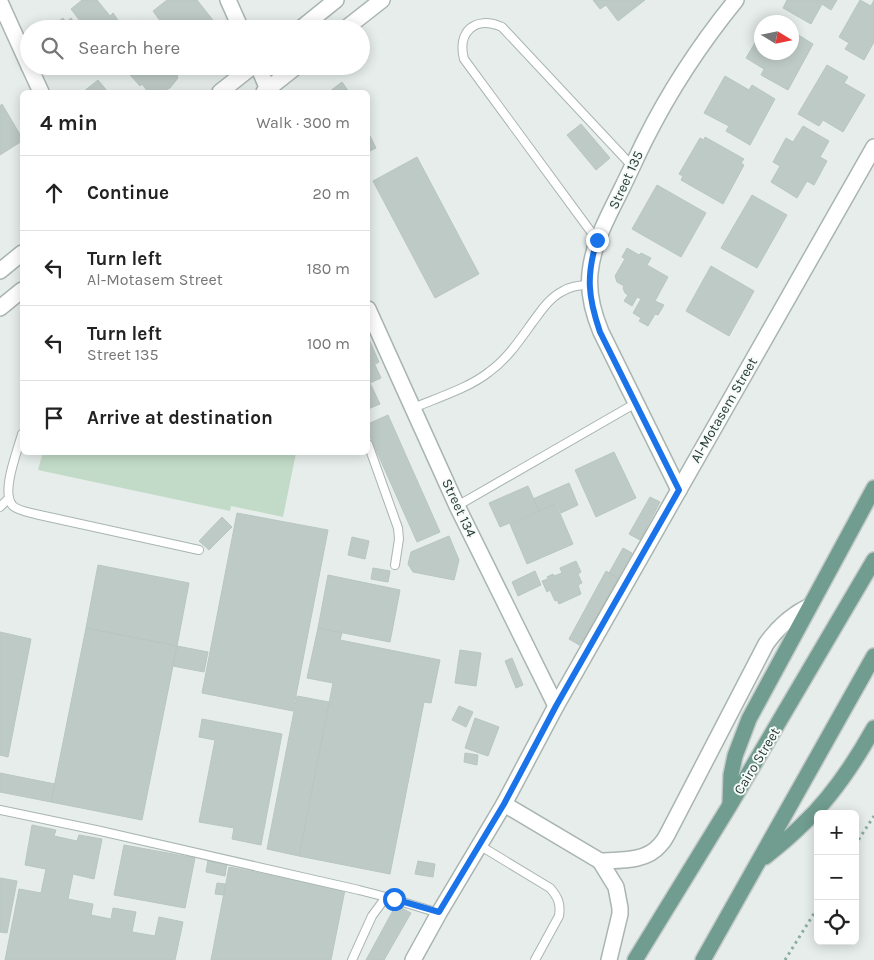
<!DOCTYPE html>
<meta charset="utf-8">
<style>
:root{--surface:#fff;--page:#f6f6f6;--text:#222;--muted:#767676;--line:#e0e0e0}
body{margin:0;font-family:Karla,sans-serif;background:var(--page);color:var(--text)}
.controls{position:absolute;right:15px;bottom:15px;display:grid;overflow:hidden;border-radius:8px;box-shadow:0 2px 12px #0003}
.controls button{width:45px;height:45px;display:grid;place-items:center;padding:0;border:0;border-bottom:1px solid var(--line);background:var(--surface);color:var(--text);font:25px sans-serif}
.compass{position:absolute;left:754px;top:15px;width:45px;height:45px;border-radius:50%;background:var(--surface);box-shadow:0 2px 12px #0003;rotate:100deg}
.stop{position:absolute;width:15px;height:15px;margin:-11px;border:4px solid #1a73e8;border-radius:50%;background:#fff}
.stop.end{background:#1a73e8;border-color:#fff;box-shadow:0 1px 5px #0008}
.list{margin:0;padding:0;list-style:none}
h2{display:flex;justify-content:space-between;align-items:center;height:65px;margin:0;padding:0 20px;font-size:21px}
h2 small{font-size:16px;font-weight:400;color:var(--muted)}
.list li{display:grid;grid-template-columns:32px 1fr auto;gap:15px;align-items:center;box-sizing:border-box;height:75px;padding:0 20px;border-top:1px solid var(--line)}
.list b{display:block;font-size:19px;white-space:nowrap}
.list p{margin:0;font-size:16px;white-space:nowrap;color:var(--muted)}
.list em{font-size:16px;font-style:normal;color:var(--muted)}
.icon{flex:none;width:28px;height:28px;fill:none;stroke:currentColor;stroke-width:2;stroke-linecap:round;stroke-linejoin:round}
.map{position:relative;flex:none;width:874px;height:960px;overflow:hidden}
.search{position:absolute;background:var(--surface);box-shadow:0 2px 12px #0003;left:20px;top:20px;width:350px;height:55px;display:flex;align-items:center;gap:12px;box-sizing:border-box;padding:0 18px;border-radius:28px;color:var(--muted);font-size:19px}
.panel{position:absolute;background:var(--surface);box-shadow:0 2px 12px #0003;left:20px;top:90px;width:350px;height:365px;border-radius:8px}
.map>svg:first-child{display:block}
.green{fill:#c2dbc8}
.building{fill:#becac6;stroke:#b9c6c0}
.lines{fill:none;stroke-linecap:round;stroke-linejoin:round}
.service-casing{stroke:#a9b5b1;stroke-width:10}
.minor-casing{stroke:#a9b5b1;stroke-width:18}
.tertiary-casing{stroke:#a9b5b1;stroke-width:18}
.primary-casing{stroke:#c3c9c7;stroke-width:18}
.path{stroke:#8aada1;stroke-width:3;stroke-dasharray:2.5 4;stroke-linecap:butt}
.service{stroke:#fff;stroke-width:8}
.minor{stroke:#fff;stroke-width:15}
.tertiary{stroke:#fff;stroke-width:15}
.primary{stroke:#709d90;stroke-width:15}
.route{stroke:#1a73e8;stroke-width:6}
.labels{text-anchor:middle;dominant-baseline:central;stroke-width:4;stroke-linejoin:round;paint-order:stroke}
.street-label{font-size:14px;fill:#273d37;stroke:#f6faf8}
</style>
<div class="map">
<svg width="874" height="960" viewBox="0 0 874 960">
<rect width="100%" height="100%" fill="#e6edea"/>
<polygon class="green" points="43,452 296,452 296,453 283,517 231,506 230,511 38,470"/>
<g class="building">
<polygon points="82,0 97,0 110,16 113,13 118,20 108,29 86,29 71,9"/>
<polygon points="167,0 197,0 220,29 166,29 153,11"/>
<polygon points="593,0 645,0 618,21 606,5 600,9"/>
<polygon points="787,0 837,0 831,10 822,4 811,24 783,8"/>
<polygon points="860,0 871,6 874,0 874,42 864,60 845,49 849,43 839,37"/>
<polygon points="63,18 66,22 71,18 79,29 53,29 51,27"/>
<polygon points="142,20 149,29 131,29"/>
<polygon points="762,31 762,52 792,52 792,31 813,44 788,90 761,75 764,69 746,58"/>
<polygon points="827,65 848,77 844,83 865,95 843,132 823,120 819,126 798,114"/>
<polygon points="122,66 180,66 183,70 177,76 178,78 170,88 161,92 158,91 156,92 148,92 142,84 140,86"/>
<polygon points="725,76 749,90 752,85 775,99 750,145 726,131 729,126 704,113"/>
<polygon points="98,80 108,92 83,92"/>
<polygon points="342,82 349,92 329,92"/>
<polygon points="2,104 22,138 22,141 0,155 0,106"/>
<polygon points="581,124 610,158 596,170 567,135"/>
<polygon points="803,126 829,141 820,157 827,161 814,185 807,181 797,198 771,182 780,166 773,162 786,138 793,142"/>
<polygon points="368,132 376,148 368,152"/>
<polygon points="705,137 744,159 741,163 744,165 723,204 681,180 683,176 679,174 700,138 704,140"/>
<polygon points="417,157 479,274 435,298 373,181"/>
<polygon points="657,185 706,213 681,257 632,229"/>
<polygon points="752,195 787,215 757,268 721,248"/>
<polygon points="627,248 639,255 641,253 651,258 647,265 668,277 655,301 664,305 658,315 655,314 648,326 639,321 641,318 633,313 641,299 637,297 632,306 624,301 628,295 625,293 623,288 624,286 617,282 615,276 625,259 622,257"/>
<polygon points="711,266 754,291 729,336 686,311"/>
<polygon points="368,337 379,362 368,368"/>
<polygon points="375,365 381,378 370,383 380,404 368,409 368,369"/>
<polygon points="388,415 440,532 417,542 368,432 368,424"/>
<polygon points="614,452 636,498 596,517 575,470"/>
<polygon points="569,483 578,505 561,513 557,503 539,511 533,499"/>
<polygon points="528,486 539,511 500,527 489,503"/>
<polygon points="650,497 660,502 640,540 629,534"/>
<polygon points="556,504 573,544 527,564 510,524"/>
<polygon points="237,513 328,530 293,711 202,693"/>
<polygon points="222,517 232,527 209,550 199,541"/>
<polygon points="449,536 459,560 454,580 413,572 408,564 411,552"/>
<polygon points="352,537 369,541 365,559 348,555"/>
<polygon points="623,548 632,553 618,578 609,573"/>
<polygon points="576,561 581,572 578,574 582,583 578,585 581,594 559,604 557,600 555,601 550,590 547,592 542,581 548,579 547,577 553,574 554,576 562,573 560,568"/>
<polygon points="98,565 189,583 177,646 86,628"/>
<polygon points="373,568 390,571 388,582 371,579"/>
<polygon points="535,571 541,585 518,596 512,582"/>
<polygon points="606,571 618,578 581,646 569,639"/>
<polygon points="328,575 400,590 390,642 318,628"/>
<polygon points="86,628 177,646 142,820 51,802"/>
<polygon points="318,628 342,633 340,640 440,660 431,703 424,702 390,874 299,856 333,683 307,678"/>
<polygon points="0,632 31,639 8,757 0,755"/>
<polygon points="177,646 208,652 204,672 173,666"/>
<polygon points="460,650 481,653 476,686 455,683"/>
<polygon points="512,658 523,685 516,688 505,661"/>
<polygon points="297,696 329,702 299,856 267,849"/>
<polygon points="459,706 473,712 466,727 452,720"/>
<polygon points="475,718 499,727 488,756 465,748"/>
<polygon points="202,719 282,734 261,845 232,839 234,828 199,822 215,740 199,737"/>
<polygon points="465,753 478,755 477,765 464,762"/>
<polygon points="0,773 55,784 51,802 0,792"/>
<polygon points="32,825 56,830 54,836 77,841 79,835 102,839 94,879 73,874 68,899 93,904 91,915 111,919 113,908 136,912 132,932 155,936 159,917 183,922 175,960 5,960 19,889 41,893 46,869 25,865"/>
<polygon points="124,845 195,858 185,908 114,895"/>
<polygon points="208,860 227,863 225,876 206,872"/>
<polygon points="418,861 435,864 433,877 415,874"/>
<polygon points="229,867 345,890 331,960 211,960"/>
<polygon points="0,878 17,881 7,933 0,932"/>
<polygon points="217,883 225,884 224,895 215,894"/>
<polygon points="396,905 411,913 384,960 366,960"/>
</g>
<g class="lines">
<g class="service-casing">
<g id="service">
<path d="M597 240 464 59C457 32 475 15 502 27L633 167"/>
<path d="M413 408C437 398 469 388 489 372 507 359 519 341 532 323 541 311 549 298 563 291 571 286 580 285 589 285"/>
<path d="M22 434C18 450 0 493 13 506 19 511 28 512 35 514L199 550"/>
<polyline points="368,444 398,528 399,539 395,565"/>
<polyline points="457,506 636,403"/>
<polyline points="0,507 9,498"/>
<polyline points="0,810 96,830 359,890 386,897"/>
<path d="M479 845 550 888C558 897 561 904 559 916L535 960"/>
<polyline points="352,960 372,916 386,897 439,913"/>
</g>
</g>
<g class="minor-casing">
<g id="minor">
<polyline points="228,0 241,29"/>
<polyline points="0,2 29,66"/>
<polyline points="29,66 41,92"/>
<polyline points="258,66 269,92"/>
<polyline points="368,309 457,506 556,706"/>
<path d="M679 490 601 332C593 313 588 293 590 273 593 242 609 215 622 188 630 172 637 156 645 140 670 90 701 43 736 0"/>
<polyline points="504,804 600,861 616,887 620,908 620,914 609,960"/>
<path d="M600 861C620 860 646 862 660 845 663 842 665 839 667 835L766 644C778 627 791 615 810 606"/>
<polyline points="413,960 439,913 504,804 556,706 874,147"/>
</g>
</g>
<g class="tertiary-casing">
<g id="tertiary">
<polyline points="300,29 336,0"/>
<polyline points="345,29 382,0"/>
<polyline points="220,92 253,66"/>
<polyline points="264,92 297,66"/>
<polyline points="0,271 22,253"/>
<polyline points="0,308 22,290"/>
</g>
</g>
<g class="primary-casing">
<g id="primary">
<polyline points="730,804 731,775 735,756 749,719 874,488"/>
<path d="M765 857C778 847 791 836 803 824 832 797 855 762 874 728"/>
<polyline points="635,960 730,805 874,560"/>
<polyline points="703,960 874,656"/>
</g>
</g>
<g class="path">
<polyline points="855,845 874,816"/>
<polyline points="785,960 818,907"/>
</g>
<use href="#service" class="service"/>
<use href="#minor" class="minor"/>
<use href="#tertiary" class="tertiary"/>
<use href="#primary" class="primary"/>
</g>
<g class="lines">
<path class="route" d="M394 899 439 912 504 804 556 706 679 490 600 332C588 297 586 276 597 240"/>
</g>
<g class="labels">
<g class="street-label">
<text transform="translate(626 180) rotate(-65)">Street 135</text>
<text transform="translate(724 410) rotate(-60)">Al-Motasem Street</text>
<text transform="translate(459 508) rotate(65)">Street 134</text>
<text transform="translate(757 761) rotate(-59)">Cairo Street</text>
</g>
</g>
</svg>
<div class="controls">
<button>+</button>
<button>−</button>
<button><svg class="icon" aria-label="locate" viewBox="0 0 24 24"><circle cx="12" cy="12" r="6"/><path d="M12 2v4M12 18v4M2 12h4M18 12h4"/></svg></button>
</div>
<svg class="compass" viewBox="-18 -18 36 36"><path d="M0-13l5 13h-10z" fill="#e53935"/><path d="M0 13l5-13h-10z" fill="#767676"/></svg>
<div class="stop" style="left:394px;top:899px"></div>
<div class="stop end" style="left:597px;top:240px"></div>
<div class="search"><svg class="icon" aria-label="search" viewBox="0 0 24 24"><circle cx="10" cy="10" r="6"/><path d="M15 15l6 6"/></svg>Search here</div>
<section class="panel">
<h2>4 min<small>Walk · 300 m</small></h2>
<ul class="list">
<li><svg class="icon" aria-label="ahead" viewBox="0 0 24 24"><path d="M12 20V5M6 11l6-6 6 6"/></svg><div><b>Continue</b></div><em>20 m</em></li>
<li><svg class="icon" aria-label="left" viewBox="0 0 24 24"><path d="M17 20v-9H6M10 6l-5 5 5 5"/></svg><div><b>Turn left</b><p>Al-Motasem Street</p></div><em>180 m</em></li>
<li><svg class="icon" aria-label="left" viewBox="0 0 24 24"><path d="M17 20v-9H6M10 6l-5 5 5 5"/></svg><div><b>Turn left</b><p>Street 135</p></div><em>100 m</em></li>
<li><svg class="icon" aria-label="arrive" viewBox="0 0 24 24"><path d="M6 21V4h12l-3 4 3 4H6"/></svg><div><b>Arrive at destination</b></div></li>
</ul>
</section>
</div>
